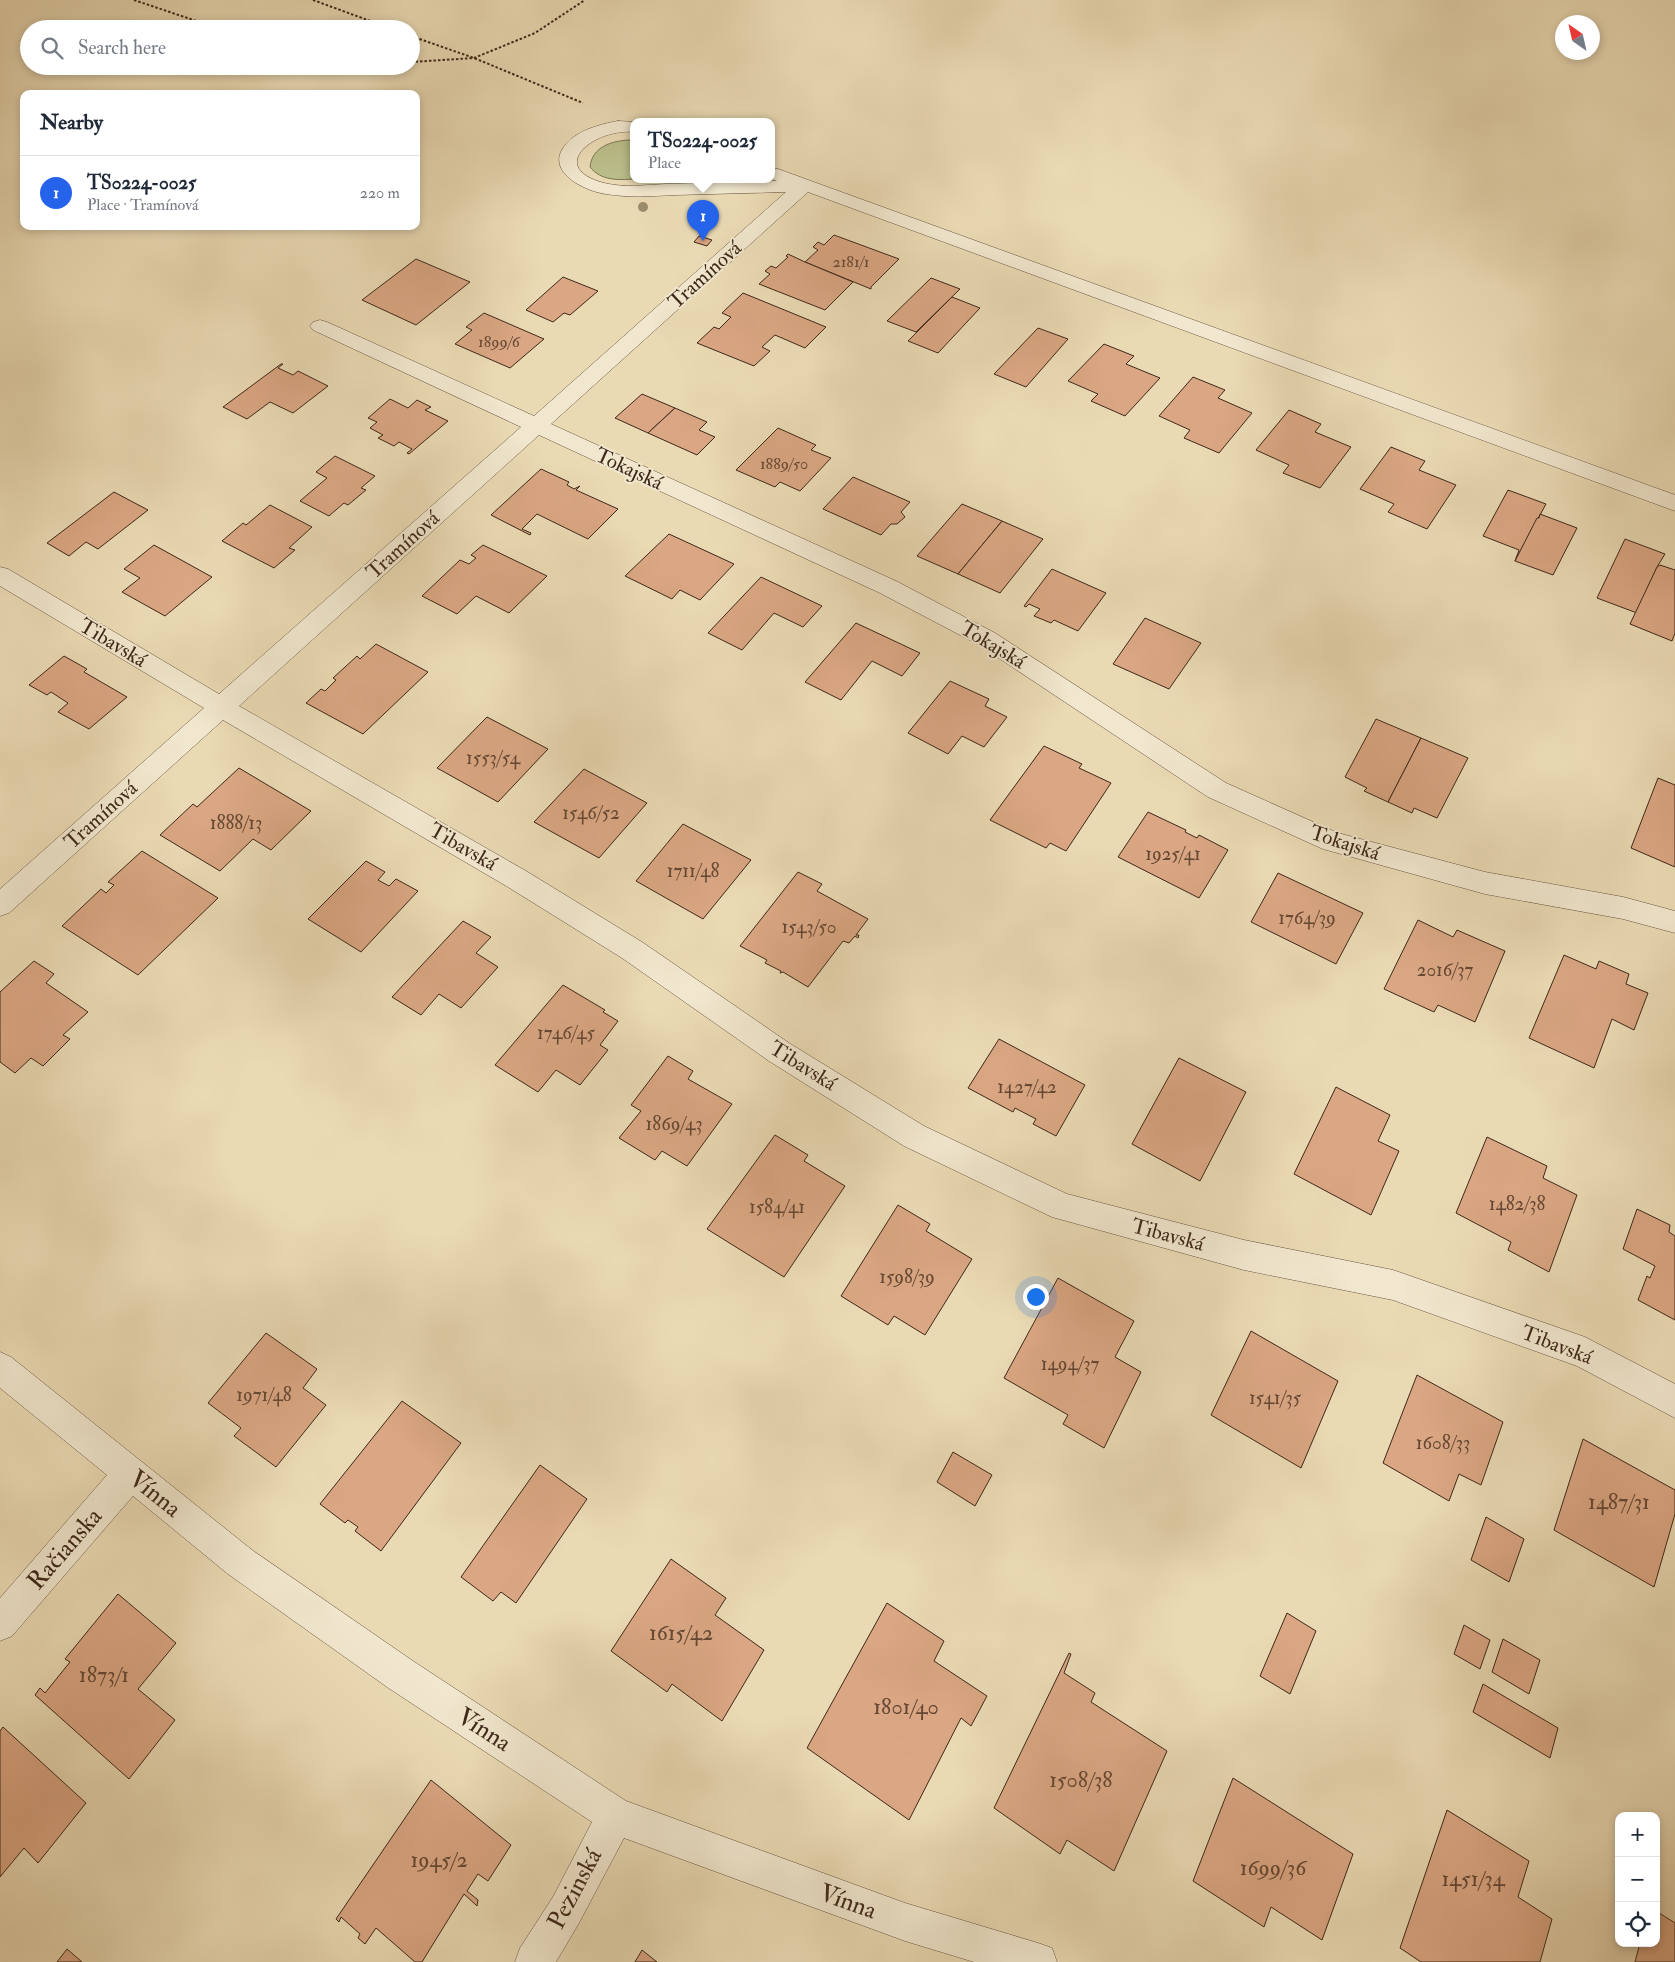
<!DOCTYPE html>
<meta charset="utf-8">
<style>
:root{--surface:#fff;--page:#f6f6f7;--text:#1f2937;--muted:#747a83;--line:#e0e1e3;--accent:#2563eb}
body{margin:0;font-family:"IM FELL Double Pica",serif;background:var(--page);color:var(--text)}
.controls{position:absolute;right:15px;bottom:15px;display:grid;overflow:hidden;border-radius:10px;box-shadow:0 2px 8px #0003}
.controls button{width:45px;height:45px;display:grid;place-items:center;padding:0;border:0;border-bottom:1px solid var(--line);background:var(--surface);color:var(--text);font:25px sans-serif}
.compass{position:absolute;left:1555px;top:15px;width:45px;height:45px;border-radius:50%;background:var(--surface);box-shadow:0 2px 8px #0003;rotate:326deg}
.you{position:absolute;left:1035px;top:1296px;width:18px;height:18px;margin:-12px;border:4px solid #fff;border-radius:50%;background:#1a73e8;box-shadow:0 0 0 8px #1a73e833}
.badge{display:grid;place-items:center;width:32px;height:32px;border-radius:50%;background:var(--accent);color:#fff;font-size:16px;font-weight:700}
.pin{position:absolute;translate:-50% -41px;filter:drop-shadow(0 1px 2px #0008)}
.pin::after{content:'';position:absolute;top:26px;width:18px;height:15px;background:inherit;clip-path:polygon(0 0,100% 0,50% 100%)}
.popup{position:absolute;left:630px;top:118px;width:145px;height:65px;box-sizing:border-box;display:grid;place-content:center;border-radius:10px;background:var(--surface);filter:drop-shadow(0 1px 4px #0005);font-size:16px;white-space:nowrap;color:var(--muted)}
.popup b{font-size:19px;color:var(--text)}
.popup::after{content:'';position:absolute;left:50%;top:100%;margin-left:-10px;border:10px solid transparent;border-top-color:var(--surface)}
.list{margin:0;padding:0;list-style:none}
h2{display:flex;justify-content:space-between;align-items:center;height:65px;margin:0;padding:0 20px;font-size:21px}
h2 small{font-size:16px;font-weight:400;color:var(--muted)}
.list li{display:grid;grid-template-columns:32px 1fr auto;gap:15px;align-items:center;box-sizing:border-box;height:75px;padding:0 20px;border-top:1px solid var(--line)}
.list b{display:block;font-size:19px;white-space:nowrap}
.list p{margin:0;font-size:16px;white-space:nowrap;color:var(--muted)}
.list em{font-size:16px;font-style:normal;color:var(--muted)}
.icon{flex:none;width:28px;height:28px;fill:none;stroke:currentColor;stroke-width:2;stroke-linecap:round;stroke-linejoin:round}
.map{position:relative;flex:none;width:1675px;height:1962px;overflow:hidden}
.search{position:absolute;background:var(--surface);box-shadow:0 2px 8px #0003;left:20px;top:20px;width:400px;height:55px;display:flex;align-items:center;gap:12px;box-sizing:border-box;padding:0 18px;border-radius:28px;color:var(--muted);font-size:19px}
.panel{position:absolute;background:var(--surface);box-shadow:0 2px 8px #0003;left:20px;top:90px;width:400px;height:140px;border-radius:10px}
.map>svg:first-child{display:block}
.green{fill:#babe8a;stroke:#7c7352}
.building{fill:#daa683;stroke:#3e281a}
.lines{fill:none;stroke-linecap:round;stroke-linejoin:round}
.minor-casing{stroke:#695440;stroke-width:1}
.path{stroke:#3e281a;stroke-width:2;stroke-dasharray:2.5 2;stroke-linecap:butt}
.minor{fill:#f1e7ce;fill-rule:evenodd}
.tree{fill:#9c8d6f}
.labels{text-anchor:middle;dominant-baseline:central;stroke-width:4;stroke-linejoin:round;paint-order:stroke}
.far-number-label{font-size:16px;fill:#654834}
.number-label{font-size:19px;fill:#654834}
.street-label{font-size:21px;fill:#3e281a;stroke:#f1e7ce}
.near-number-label{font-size:22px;fill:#654834}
.near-street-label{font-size:25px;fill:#3e281a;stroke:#f1e7ce}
</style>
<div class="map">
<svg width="1675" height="1962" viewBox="0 0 1675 1962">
<rect width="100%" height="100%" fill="#eadab4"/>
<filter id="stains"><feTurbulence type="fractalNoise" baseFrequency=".004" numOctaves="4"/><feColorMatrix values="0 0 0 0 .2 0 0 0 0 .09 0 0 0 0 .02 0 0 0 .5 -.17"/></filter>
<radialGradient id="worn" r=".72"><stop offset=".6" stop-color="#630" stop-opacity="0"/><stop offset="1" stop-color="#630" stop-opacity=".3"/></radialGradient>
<path class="green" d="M629 140 634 141V179C618 180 601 181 590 167 592 147 611 141 629 140Z"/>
<g class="building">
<polygon points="834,235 899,259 871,287 871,289 805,262 818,250 813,247 818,242 824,245"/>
<polygon points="699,236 712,240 707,246 694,242"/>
<polygon points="788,254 805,262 853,282 825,310 759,284 770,274 765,271 771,266 776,268 788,257 786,256"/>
<polygon points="416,259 470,282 416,325 362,300"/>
<polygon points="563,277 598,291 570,315 564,313 553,322 526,310"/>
<polygon points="931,278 960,289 916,332 887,321"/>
<polygon points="743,293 826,327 805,348 775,335 762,347 770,351 754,366 697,343 714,327 719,329 731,317 722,313"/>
<polygon points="952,297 980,308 938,353 908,341"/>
<polygon points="484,313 544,339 510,368 455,344 472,330 466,327"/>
<polygon points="1038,328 1068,339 1026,387 994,374"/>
<polygon points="1104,344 1134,356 1126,364 1160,378 1125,416 1091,401 1098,394 1068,381"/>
<polygon points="281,364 283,364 278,368 293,375 298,371 328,386 293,413 270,402 247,419 223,407"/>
<polygon points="1193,377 1225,390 1218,398 1252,413 1219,453 1184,438 1190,430 1159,416"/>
<polygon points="642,394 675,408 648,433 615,418"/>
<polygon points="390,399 408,408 417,400 431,407 425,410 448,421 409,454 407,453 412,449 399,442 394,446 378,438 383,435 370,428 377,422 368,418"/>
<polygon points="675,408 707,422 699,430 715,437 697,455 648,433"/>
<polygon points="1289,410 1321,424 1315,432 1351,447 1320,488 1283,473 1289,465 1256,450"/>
<polygon points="778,428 816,445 811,450 831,458 800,491 780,482 775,487 736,470"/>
<polygon points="1391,447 1425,461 1419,470 1456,485 1427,529 1388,512 1394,504 1360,489"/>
<polygon points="335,456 375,476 361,488 366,490 348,505 344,503 329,516 300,501 327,478 316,472"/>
<polygon points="541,469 569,482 567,485 574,489 580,486 576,490 618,509 588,539 537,514 522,529 531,533 530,535 491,515"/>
<polygon points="853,477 910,502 901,512 905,517 897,524 891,524 881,535 823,509"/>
<polygon points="1508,490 1546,504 1515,561 1519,550 1483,536"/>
<polygon points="114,492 148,510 98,549 86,542 69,556 47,543"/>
<polygon points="962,504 1002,521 958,574 917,556"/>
<polygon points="270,505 312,527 289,548 295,550 274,568 222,541 243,523 246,525"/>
<polygon points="1540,514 1577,528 1553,575 1515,561 1537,518 1539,518"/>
<polygon points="1002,521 1043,539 1000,593 958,574"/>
<polygon points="669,534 734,564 700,600 680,590 672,599 625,576"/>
<polygon points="1625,539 1665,554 1657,567 1637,613 1597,598"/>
<polygon points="154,545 212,577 165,616 122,592 140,578 124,569"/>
<polygon points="483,545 547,576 509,613 476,596 457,614 422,596 460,560 469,564 476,558 471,555"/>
<polygon points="1660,565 1675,570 1675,633 1672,641 1630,624 1657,567"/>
<polygon points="1052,569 1106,593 1078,631 1054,620 1051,623 1034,616 1040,609 1029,604 1026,607 1024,606"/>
<polygon points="761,577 822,606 803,627 774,613 742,650 708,633"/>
<polygon points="1145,618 1201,643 1169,689 1113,664"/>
<polygon points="856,623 920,653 902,676 872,661 841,700 805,682"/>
<polygon points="376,644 428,672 363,734 306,703 321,689 325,691 336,680 333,678 357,656 360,659"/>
<polygon points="64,656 87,669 84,672 127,697 89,729 58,712 68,703 51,692 47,695 29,685"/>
<polygon points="950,681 989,699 985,706 1007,717 984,747 962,736 948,754 908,733"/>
<polygon points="487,717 548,749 498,802 437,768"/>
<polygon points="1376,719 1421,738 1388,802 1364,791 1367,788 1345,777"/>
<polygon points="1421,738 1468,758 1437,818 1414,808 1412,813 1388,802"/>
<polygon points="1044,746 1082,764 1079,768 1111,783 1066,851 1050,843 1046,848 990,820"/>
<polygon points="239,768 311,811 271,850 253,839 220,871 160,835 193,804 197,807"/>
<polygon points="584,769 647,803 599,858 534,822"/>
<polygon points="1658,778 1675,785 1675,867 1631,848"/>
<polygon points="1148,812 1186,830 1185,832 1197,838 1199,835 1228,850 1199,898 1118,857"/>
<polygon points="683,824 751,860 703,919 636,881"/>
<polygon points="142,851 218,898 138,975 62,926 101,889 106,893 114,885 108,882"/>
<polygon points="366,861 385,872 378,880 389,886 396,879 418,891 361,952 308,919"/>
<polygon points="798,872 822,884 817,891 868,919 856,935 859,935 858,938 855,936 849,943 843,941 808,987 783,972 780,973 781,971 765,963 767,960 740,946"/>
<polygon points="1278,873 1363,913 1336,964 1251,922"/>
<polygon points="1418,920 1453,937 1457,930 1505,951 1475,1022 1438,1005 1434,1012 1384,989"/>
<polygon points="463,921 491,937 476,953 498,967 461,1008 439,994 421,1015 392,997"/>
<polygon points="1564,955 1596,969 1599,961 1629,974 1626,984 1648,993 1634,1030 1612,1019 1594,1068 1529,1038"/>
<polygon points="34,961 54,974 46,983 88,1012 63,1035 70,1039 43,1066 31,1058 15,1073 0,1062 0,992"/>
<polygon points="563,985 605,1010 603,1012 618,1021 600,1045 608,1050 580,1085 556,1070 538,1092 495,1065"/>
<polygon points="999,1039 1085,1085 1056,1136 1033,1124 1036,1119 1015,1108 1013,1112 968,1088"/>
<polygon points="668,1056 693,1071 688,1079 732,1104 687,1166 662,1151 655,1160 619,1138 641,1111 631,1105"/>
<polygon points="1179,1058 1246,1092 1200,1181 1132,1144"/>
<polygon points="1336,1087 1390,1115 1378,1141 1399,1151 1371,1215 1294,1174"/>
<polygon points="775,1135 808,1155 804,1161 845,1186 784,1277 707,1229"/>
<polygon points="1487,1137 1547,1166 1543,1178 1577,1195 1549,1272 1508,1250 1511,1242 1456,1213"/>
<polygon points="898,1205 930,1224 926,1231 972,1259 925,1335 894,1316 888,1325 841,1296"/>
<polygon points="1637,1209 1670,1225 1669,1232 1675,1236 1675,1320 1638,1300 1647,1276 1650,1278 1655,1266 1623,1249"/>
<polygon points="1058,1278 1134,1321 1115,1357 1141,1372 1104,1448 1063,1424 1068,1415 1004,1378"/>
<polygon points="1251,1331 1338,1381 1301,1468 1211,1415"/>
<polygon points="266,1333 317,1369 303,1388 326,1405 276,1467 234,1436 241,1428 208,1403"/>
<polygon points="1417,1375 1503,1422 1481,1485 1459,1474 1449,1501 1383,1463"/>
<polygon points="402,1401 461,1443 381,1551 355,1531 358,1527 348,1520 345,1523 320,1504"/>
<polygon points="1583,1439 1675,1490 1675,1514 1654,1587 1554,1530"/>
<polygon points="953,1452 992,1475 975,1506 937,1482"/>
<polygon points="540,1465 587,1499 516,1603 501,1592 493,1601 461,1577"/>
<polygon points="1486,1517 1524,1539 1509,1582 1471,1560"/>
<polygon points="671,1559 726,1598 715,1615 764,1650 722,1721 672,1684 667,1692 611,1651"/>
<polygon points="118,1594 176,1643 138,1689 175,1720 129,1779 35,1695 40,1688 45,1693 70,1662 65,1659"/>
<polygon points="887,1603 944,1641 934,1661 987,1696 971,1726 961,1718 909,1820 807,1748"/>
<polygon points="1287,1613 1316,1631 1290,1694 1260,1676"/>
<polygon points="1464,1625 1490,1640 1480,1669 1454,1654"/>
<polygon points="1503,1639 1540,1660 1529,1694 1492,1672"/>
<polygon points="1069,1653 1071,1654 1064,1673 1095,1693 1091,1702 1167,1751 1114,1871 1067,1840 1060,1854 994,1808"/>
<polygon points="1483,1684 1558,1728 1550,1758 1473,1712"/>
<polygon points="3,1727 86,1803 38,1863 24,1848 0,1877 0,1731"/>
<polygon points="1233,1778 1353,1854 1322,1940 1271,1907 1264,1927 1193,1881"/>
<polygon points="431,1780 511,1845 488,1881 478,1874 467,1891 478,1900 477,1906 464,1894 422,1962 415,1962 376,1928 365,1944 358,1938 360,1934 341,1917 339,1922 336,1919"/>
<polygon points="1447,1810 1529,1861 1518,1897 1552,1919 1540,1962 1421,1962 1400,1948"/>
<polygon points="1656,1911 1675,1923 1675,1962 1635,1962 1640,1943 1656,1943"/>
<polygon points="67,1949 82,1962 57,1962"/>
<polygon points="642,1950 657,1962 635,1962"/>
</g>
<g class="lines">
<g class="minor-casing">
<g id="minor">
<path d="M618 121 636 122H634V132C595 128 545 167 604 183 624 188 646 185 666 184 703 183 740 182 777 181L772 179V168L778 169 1675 495V511L808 192 551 424 896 581 995 633 1226 783 1338 833 1485 872 1623 897 1675 911V933L1623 919 1485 894 1323 849 1208 797 979 645 880 593 539 435 239 706 526 871 642 942 789 1043 924 1126 1067 1194 1244 1240 1393 1270 1585 1337 1675 1384V1418L1577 1366 1393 1300 1244 1270 1052 1217 904 1146 769 1061 622 958 508 887 223 720 9 913 0 916V889L204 708 0 586V567L8 569 219 694 521 427 313 330 310 326 313 322 320 320 327 322 534 416 786 192C749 193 712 194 675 195 652 196 629 198 606 194 584 191 543 171 566 144 578 130 601 124 618 121Z"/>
<polygon points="0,1352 11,1357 252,1550 413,1661 626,1801 905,1903 1038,1943 1052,1948 1057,1962 974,1962 905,1941 624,1838 579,1923 556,1962 515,1962 520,1948 553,1897 592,1822 387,1687 228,1574 133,1496 12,1636 0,1641 0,1598 107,1475 0,1388"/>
</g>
</g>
<g class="path">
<polyline points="134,0 220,29"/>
<polyline points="313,0 392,29"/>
<polyline points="411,36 474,58 583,103"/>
<polyline points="411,62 474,58 535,33 585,0"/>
</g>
<use href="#minor" class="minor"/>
</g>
<circle class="tree" cx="643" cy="207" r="5"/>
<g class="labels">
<g class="far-number-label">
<text x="851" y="262">2181/1</text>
<text x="499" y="342">1899/6</text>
<text x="784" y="464">1889/50</text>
</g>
<g class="number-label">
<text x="493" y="758">1553/54</text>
<text x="591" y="813">1546/52</text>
<text x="236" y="823">1888/13</text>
<text x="1173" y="854">1925/41</text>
<text x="693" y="871">1711/48</text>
<text x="1307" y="918">1764/39</text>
<text x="809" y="927">1543/50</text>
<text x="1445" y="970">2016/37</text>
<text x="566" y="1033">1746/45</text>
<text x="1027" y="1087">1427/42</text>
<text x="674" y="1124">1869/43</text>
<text x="1517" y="1204">1482/38</text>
<text x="777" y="1207">1584/41</text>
<text x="907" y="1277">1598/39</text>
<text x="1070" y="1364">1494/37</text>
<text x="264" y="1395">1971/48</text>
<text x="1275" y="1398">1541/35</text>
<text x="1443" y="1443">1608/33</text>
</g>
<g class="street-label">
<text transform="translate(705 275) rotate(-42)">Tramínová</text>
<text transform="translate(629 469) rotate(25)">Tokajská</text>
<text transform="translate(403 545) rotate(-42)">Tramínová</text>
<text transform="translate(113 643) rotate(31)">Tibavská</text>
<text transform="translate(993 645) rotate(31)">Tokajská</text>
<text transform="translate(101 815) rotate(-42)">Tramínová</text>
<text transform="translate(1345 843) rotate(18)">Tokajská</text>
<text transform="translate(463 847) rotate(30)">Tibavská</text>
<text transform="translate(803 1066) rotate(32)">Tibavská</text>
<text transform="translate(1168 1235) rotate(15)">Tibavská</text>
<text transform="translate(1557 1345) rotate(21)">Tibavská</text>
</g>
<g class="near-number-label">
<text x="1619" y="1502">1487/31</text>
<text x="681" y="1633">1615/42</text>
<text x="104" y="1675">1873/1</text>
<text x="906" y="1707">1801/40</text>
<text x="1081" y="1780">1508/38</text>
<text x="439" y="1860">1945/2</text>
<text x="1273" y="1868">1699/36</text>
<text x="1473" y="1879">1451/34</text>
</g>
<g class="near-street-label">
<text transform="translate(155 1494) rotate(39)">Vínna</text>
<text transform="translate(65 1549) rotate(-49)">Račianska</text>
<text transform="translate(484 1730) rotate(33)">Vínna</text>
<text transform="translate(575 1889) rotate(-62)">Pezinská</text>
<text transform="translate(848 1902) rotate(20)">Vínna</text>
</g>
</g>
<rect width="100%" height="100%" filter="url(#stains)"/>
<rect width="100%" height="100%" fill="url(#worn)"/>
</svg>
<div class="controls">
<button>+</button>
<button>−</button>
<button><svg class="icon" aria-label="locate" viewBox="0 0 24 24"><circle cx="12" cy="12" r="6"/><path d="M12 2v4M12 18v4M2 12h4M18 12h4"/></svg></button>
</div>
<svg class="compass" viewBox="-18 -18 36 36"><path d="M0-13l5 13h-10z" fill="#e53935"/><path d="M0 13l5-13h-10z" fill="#747a83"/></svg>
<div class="you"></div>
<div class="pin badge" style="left:703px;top:241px">1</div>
<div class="popup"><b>TS0224-0025</b>Place</div>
<div class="search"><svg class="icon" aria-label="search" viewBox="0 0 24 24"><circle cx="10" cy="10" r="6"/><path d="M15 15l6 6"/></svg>Search here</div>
<section class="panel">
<h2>Nearby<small></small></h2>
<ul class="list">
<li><span class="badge">1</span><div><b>TS0224-0025</b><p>Place · Tramínová</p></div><em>220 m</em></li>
</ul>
</section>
</div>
